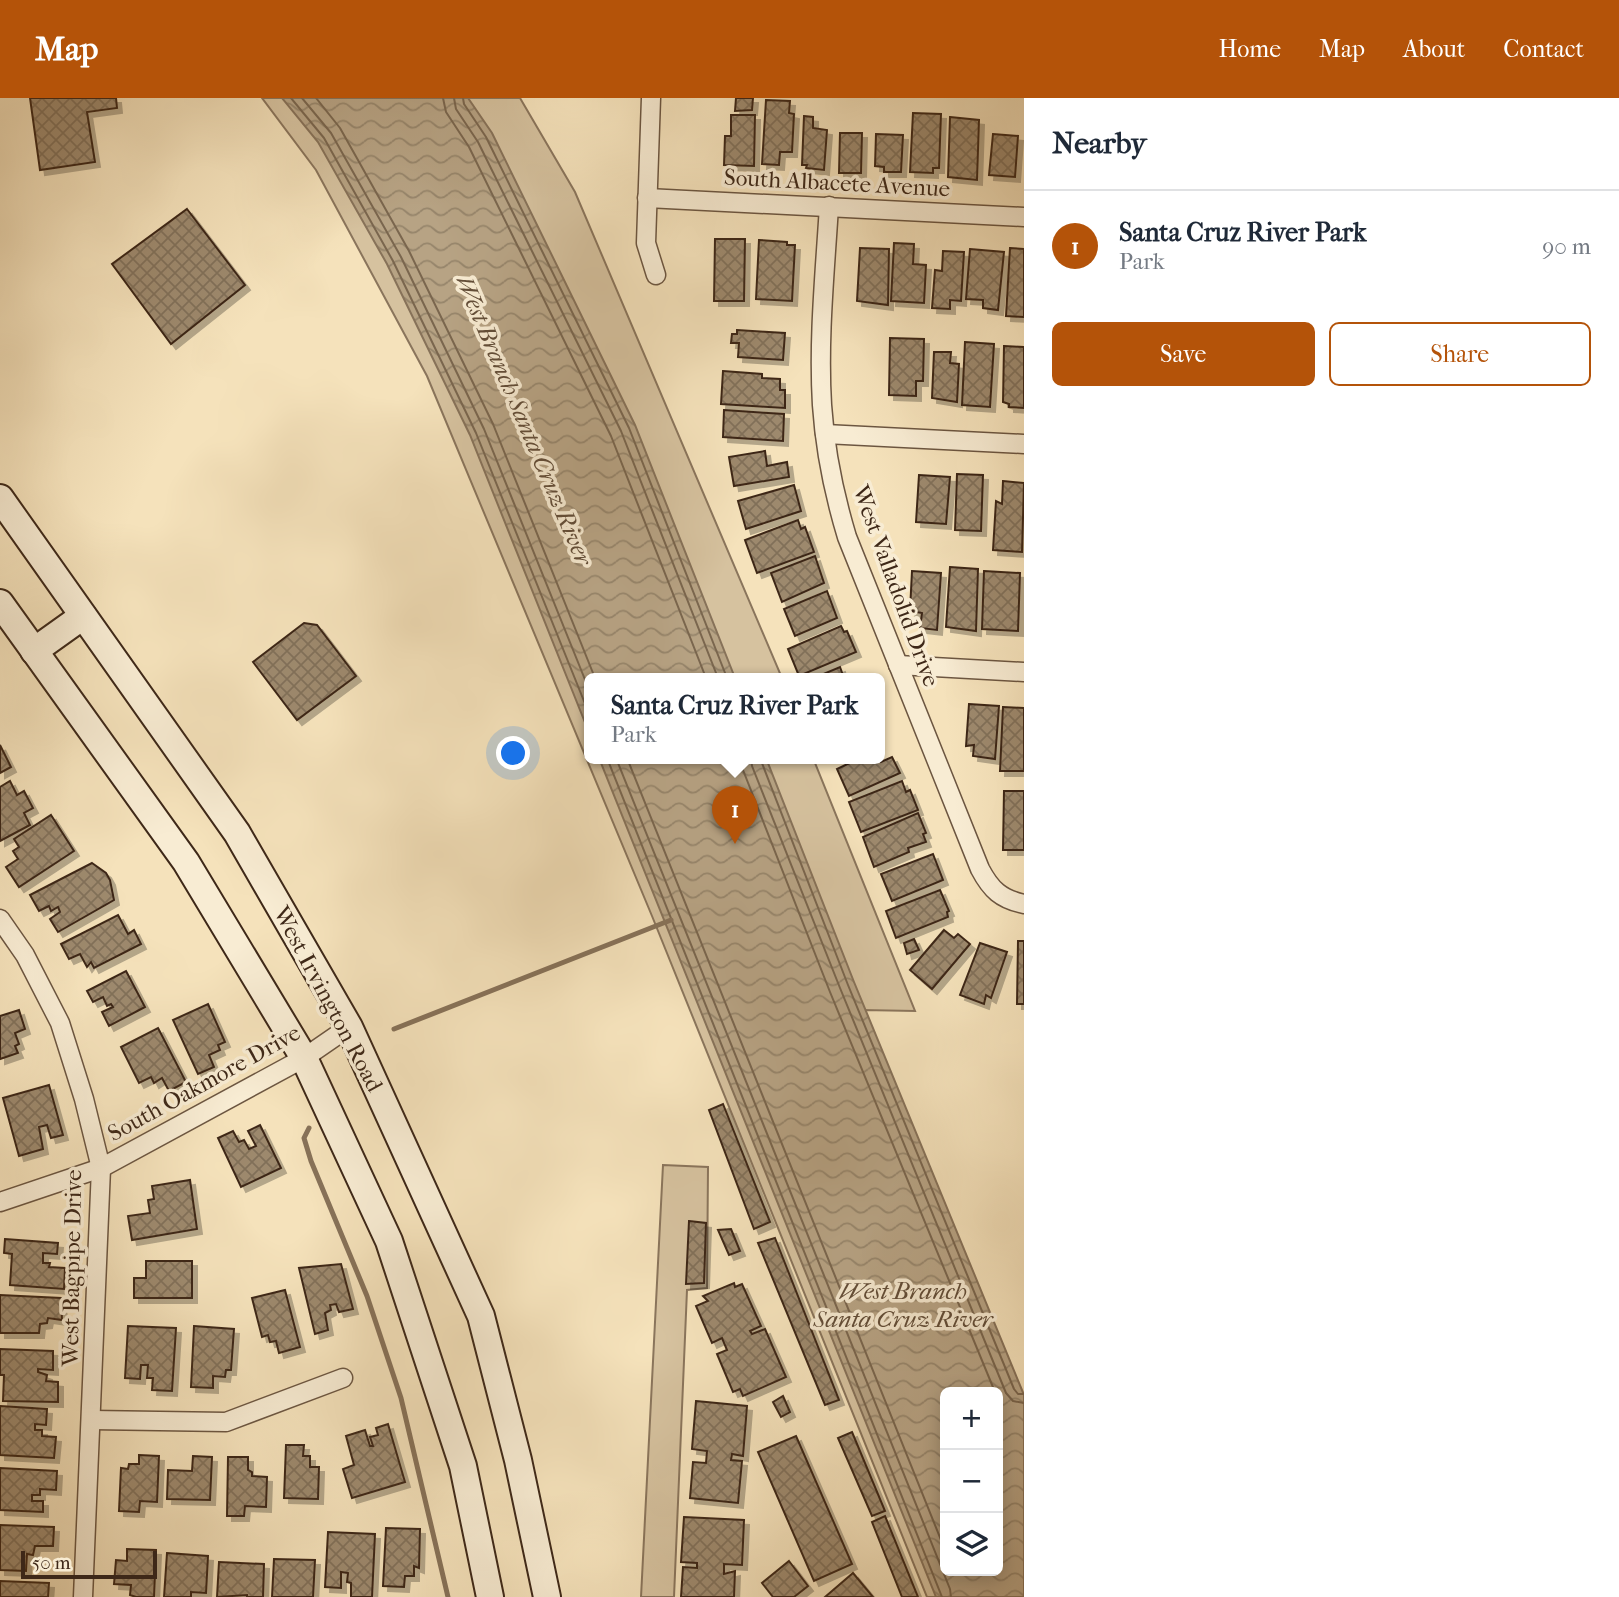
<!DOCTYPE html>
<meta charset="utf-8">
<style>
:root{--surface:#fff;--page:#f6f6f7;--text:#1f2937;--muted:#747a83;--line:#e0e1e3;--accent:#b45309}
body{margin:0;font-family:"IM FELL French Canon",serif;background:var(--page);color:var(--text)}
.controls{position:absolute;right:21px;bottom:21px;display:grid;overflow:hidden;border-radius:10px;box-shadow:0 4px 18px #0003}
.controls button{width:63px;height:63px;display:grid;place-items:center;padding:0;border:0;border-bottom:2px solid var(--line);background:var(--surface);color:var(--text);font:35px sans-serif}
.scale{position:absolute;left:21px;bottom:18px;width:136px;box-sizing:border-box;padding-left:7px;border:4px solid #3e2818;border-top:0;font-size:19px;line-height:24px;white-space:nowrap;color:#3e2818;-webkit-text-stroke:5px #f8ecd3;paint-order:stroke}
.you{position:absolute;left:514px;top:656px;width:24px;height:24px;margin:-18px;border:5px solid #fff;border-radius:50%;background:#1a73e8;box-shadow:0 0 0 10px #1a73e833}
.badge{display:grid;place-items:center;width:46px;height:46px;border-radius:50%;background:var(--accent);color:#fff;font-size:23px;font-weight:700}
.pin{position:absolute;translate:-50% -58px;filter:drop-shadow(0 2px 4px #0008)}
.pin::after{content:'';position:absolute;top:37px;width:24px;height:21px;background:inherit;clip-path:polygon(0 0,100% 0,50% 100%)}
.popup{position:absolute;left:584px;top:575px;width:301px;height:91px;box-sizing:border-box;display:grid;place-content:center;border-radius:10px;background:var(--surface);filter:drop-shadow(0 2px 5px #0005);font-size:23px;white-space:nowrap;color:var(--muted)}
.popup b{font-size:26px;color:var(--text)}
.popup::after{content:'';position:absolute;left:50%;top:100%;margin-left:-14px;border:14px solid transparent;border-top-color:var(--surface)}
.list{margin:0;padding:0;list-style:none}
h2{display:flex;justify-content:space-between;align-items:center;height:91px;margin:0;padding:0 28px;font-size:30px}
h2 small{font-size:23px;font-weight:400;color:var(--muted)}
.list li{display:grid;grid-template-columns:46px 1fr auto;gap:21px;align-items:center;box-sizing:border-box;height:112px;padding:0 28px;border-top:2px solid var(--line)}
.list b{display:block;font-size:26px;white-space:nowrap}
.list p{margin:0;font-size:23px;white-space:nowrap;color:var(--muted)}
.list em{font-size:23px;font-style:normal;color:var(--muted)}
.actions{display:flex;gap:14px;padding:21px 28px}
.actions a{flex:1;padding:16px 0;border:2px solid var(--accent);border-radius:10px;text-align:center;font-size:24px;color:var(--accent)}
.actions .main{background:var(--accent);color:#fff}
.icon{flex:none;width:38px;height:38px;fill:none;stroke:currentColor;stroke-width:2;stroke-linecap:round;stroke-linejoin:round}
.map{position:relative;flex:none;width:1024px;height:1499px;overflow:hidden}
header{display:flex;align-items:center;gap:42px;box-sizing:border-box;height:98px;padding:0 35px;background:var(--accent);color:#fff}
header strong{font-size:33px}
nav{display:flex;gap:38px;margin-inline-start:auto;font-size:24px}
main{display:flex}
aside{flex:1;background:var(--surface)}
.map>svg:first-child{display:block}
.green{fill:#d6c29f;stroke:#8a755c;stroke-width:2;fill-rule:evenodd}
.water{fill:url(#water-waves);stroke:#877259;stroke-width:2;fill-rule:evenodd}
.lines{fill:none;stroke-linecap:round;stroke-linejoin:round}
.shore{stroke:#7a664e;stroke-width:2}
.stream{stroke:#877259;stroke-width:5}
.building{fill:url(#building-cross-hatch);stroke:#3e2818;stroke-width:2;filter:url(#shadow)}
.minor-casing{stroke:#6c5641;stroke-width:21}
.secondary-casing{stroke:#3e2818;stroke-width:30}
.minor{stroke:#f8ecd3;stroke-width:18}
.secondary{stroke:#f8ecd3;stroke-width:26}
.labels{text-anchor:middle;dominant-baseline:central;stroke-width:7;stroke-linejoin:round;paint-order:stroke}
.street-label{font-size:23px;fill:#3e2818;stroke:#f8ecd3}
.water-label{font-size:24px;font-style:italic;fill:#624d38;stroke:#f8ecd3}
</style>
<header>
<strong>Map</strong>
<nav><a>Home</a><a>Map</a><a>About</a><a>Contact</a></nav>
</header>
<main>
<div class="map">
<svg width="1024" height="1499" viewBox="0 0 1024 1499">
<defs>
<pattern id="water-waves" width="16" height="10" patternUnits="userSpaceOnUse" patternTransform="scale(1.75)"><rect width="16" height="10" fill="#b7a384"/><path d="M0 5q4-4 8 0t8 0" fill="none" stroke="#96856b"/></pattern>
<pattern id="building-cross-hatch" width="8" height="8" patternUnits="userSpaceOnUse" patternTransform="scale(1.75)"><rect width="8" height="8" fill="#9d896d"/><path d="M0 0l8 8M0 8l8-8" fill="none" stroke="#817059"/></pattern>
<filter id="shadow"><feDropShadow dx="5" dy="5" stdDeviation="0" flood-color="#0004"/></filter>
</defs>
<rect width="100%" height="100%" fill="#f5e2bb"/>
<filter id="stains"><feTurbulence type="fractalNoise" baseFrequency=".00286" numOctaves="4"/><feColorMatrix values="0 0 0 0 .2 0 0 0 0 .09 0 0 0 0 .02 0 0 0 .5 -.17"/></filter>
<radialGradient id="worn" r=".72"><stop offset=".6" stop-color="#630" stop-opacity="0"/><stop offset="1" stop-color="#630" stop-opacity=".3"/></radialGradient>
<g class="green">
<path d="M262 0H520L575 94 782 580H590V660H813L915 913 863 912 1024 1301V1499H927L652 818 427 278 316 72ZM945 1294H998V1473H945Z"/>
<polygon points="663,1067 708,1069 707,1190 687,1192 674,1499 641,1499"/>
</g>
<g class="water">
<polygon points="282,0 468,0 492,35 635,327 735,580 590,580 590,637 470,337 387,166 318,44"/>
<path d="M599 660H766L854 884 1024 1297V1499H936ZM945 1294H998V1473H945Z"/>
</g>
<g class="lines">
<g class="shore">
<polyline points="291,0 324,40 393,163 476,335 590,618"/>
<polyline points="302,0 331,35 401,159 484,331 590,594"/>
<polyline points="316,0 340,30 409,153 493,326 595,580"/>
<polyline points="443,0 446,14 469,49 611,338 706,580"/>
<polyline points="454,0 456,11 478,44 621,333 718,580"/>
<polyline points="463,0 464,6 486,39 629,330 727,580"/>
<polyline points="607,660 942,1499"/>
<polyline points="616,660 950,1491 951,1499"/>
<polyline points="627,660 945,1452"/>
<polyline points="741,660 743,672 830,894 995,1294"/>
<polyline points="751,660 752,668 840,890 1006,1295 1013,1303 1024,1305"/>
<polyline points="760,660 848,887 1014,1291 1018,1296 1024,1296"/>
</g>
<g class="stream">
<polyline points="394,931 671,822"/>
<polyline points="309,1030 304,1040 311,1063 367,1198 401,1300 448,1499"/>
</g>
</g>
<g class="building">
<polygon points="30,0 116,0 117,10 87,14 95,64 40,72"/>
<polygon points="736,0 753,0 752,12 735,13"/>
<polygon points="766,2 790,3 789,15 794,16 792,54 780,54 779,67 762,66"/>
<polygon points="913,15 941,16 939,70 933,70 933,75 910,74"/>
<polygon points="731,17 755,17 754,68 724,67 725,38 731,38"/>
<polygon points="804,18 813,19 813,30 827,32 824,72 806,70 807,67 802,67"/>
<polygon points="950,19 979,22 977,82 948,79"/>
<polygon points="840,35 862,35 861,75 839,75"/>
<polygon points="876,36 903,37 901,74 884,74 884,69 875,68"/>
<polygon points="993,36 1018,38 1015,79 989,77"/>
<polygon points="187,111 245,187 171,246 112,166"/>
<polygon points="715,141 745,141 744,203 714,203"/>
<polygon points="759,142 787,144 787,147 795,147 792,203 756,201"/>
<polygon points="894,145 914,146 913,166 926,167 924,205 891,203"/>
<polygon points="860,150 889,151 888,207 857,203"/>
<polygon points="1010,150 1024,151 1024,219 1006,218"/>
<polygon points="970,151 1004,154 998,212 983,210 983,202 966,201"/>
<polygon points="943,153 964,154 961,203 950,202 950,211 932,210 935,172 942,173"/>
<polygon points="737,232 785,235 783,262 738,259 739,245 731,245 732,236 737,236"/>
<polygon points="890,240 924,241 923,283 916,283 916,298 889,297"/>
<polygon points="965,244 994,246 990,309 962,307"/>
<polygon points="1004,248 1024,249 1024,310 1009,309 1009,306 1003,304"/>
<polygon points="934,254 951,254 950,265 959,266 957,304 932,300"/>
<polygon points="723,273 762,276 762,280 780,281 780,292 785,292 785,310 721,306"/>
<polygon points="724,312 784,316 783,343 723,339"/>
<polygon points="765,353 767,368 787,364 789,379 734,388 729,359"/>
<polygon points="957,376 983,377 981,433 955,432"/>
<polygon points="919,377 950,379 946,426 916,424"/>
<polygon points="1003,383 1024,385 1022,454 993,452 996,403 1002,406"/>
<polygon points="794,387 801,413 746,431 738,403"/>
<polygon points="798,422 801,431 805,429 814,454 757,475 745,442"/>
<polygon points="815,458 824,485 782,504 771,475"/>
<polygon points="950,469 978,471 976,533 946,529"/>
<polygon points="912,473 941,475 937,532 920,530 922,515 910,513"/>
<polygon points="984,473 1020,475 1018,533 982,531"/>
<polygon points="827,493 837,520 795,538 784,511"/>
<polygon points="304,525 317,527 356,578 297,622 253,564"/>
<polygon points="841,528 844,534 847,533 856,554 799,578 788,551"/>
<polygon points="840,569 844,580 814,580"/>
<polygon points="969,606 999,608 995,661 973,658 974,647 966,648"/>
<polygon points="1003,609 1024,610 1024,673 1000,673"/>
<polygon points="0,647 11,669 0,675"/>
<polygon points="892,659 900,675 849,698 837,671 860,660 879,660 881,664"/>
<polygon points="10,683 17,697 24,693 33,710 24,715 30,727 0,743 0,689"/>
<polygon points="902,683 906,694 910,692 918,712 861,734 849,704"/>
<polygon points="1004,693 1024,693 1024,752 1003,752"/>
<polygon points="918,715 926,735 923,736 926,744 908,750 909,754 874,769 863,739"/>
<polygon points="51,717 74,753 19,789 6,769 18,761 13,753 19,749 14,741"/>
<polygon points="933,756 943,782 892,803 881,776"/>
<polygon points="92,765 106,775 110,782 114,802 58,834 50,821 60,814 58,809 51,813 49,808 39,813 30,797"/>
<polygon points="940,792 949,813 947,814 948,819 896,840 886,813"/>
<polygon points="118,817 128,836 134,832 141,846 94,870 91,864 87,869 80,856 69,861 61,846"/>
<polygon points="944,832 954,840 958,836 970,846 932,891 910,872"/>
<polygon points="914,841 919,852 907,856 904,845"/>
<polygon points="1018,843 1024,843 1024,906 1017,906"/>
<polygon points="980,845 1007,854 991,900 986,897 984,906 960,897"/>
<polygon points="126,873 145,909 109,928 102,914 113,909 111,906 107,908 103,899 93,904 87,893"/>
<polygon points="208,906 225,944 218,947 220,952 209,957 214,969 198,976 173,922"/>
<polygon points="19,912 25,931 15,935 19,946 15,948 18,955 0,961 0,918"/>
<polygon points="158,930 186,984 169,993 162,980 154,985 151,979 139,985 121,949"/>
<polygon points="49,987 63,1037 51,1040 47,1027 39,1029 43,1051 19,1058 3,1000"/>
<polygon points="723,1006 770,1124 754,1131 709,1012"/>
<polygon points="260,1027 281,1070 241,1089 218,1040 233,1033 239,1044 244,1042 249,1051 256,1048 248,1033"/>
<polygon points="190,1082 197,1131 132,1142 128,1118 150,1115 148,1102 154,1101 152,1088"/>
<polygon points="689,1123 706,1125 704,1185 686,1186"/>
<polygon points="731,1131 740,1153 729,1157 718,1132"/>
<polygon points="775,1140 839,1302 825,1307 758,1145"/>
<polygon points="5,1141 58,1145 57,1156 43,1155 43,1165 50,1165 49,1169 65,1170 64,1191 10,1187 12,1156 4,1155"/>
<polygon points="146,1163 192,1163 192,1200 134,1200 134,1180 146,1180"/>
<polygon points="341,1166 353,1211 339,1214 336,1206 330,1207 331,1212 325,1215 328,1232 315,1236 299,1170"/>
<polygon points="734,1185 735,1189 742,1186 761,1228 750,1233 752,1236 765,1231 786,1279 743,1298 740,1291 733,1294 717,1256 727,1252 722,1240 712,1245 696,1208 708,1203 703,1198"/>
<polygon points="285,1192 300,1249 279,1255 276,1243 270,1244 268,1237 262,1239 252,1200"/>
<polygon points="0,1197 61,1200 62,1222 48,1220 47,1225 40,1226 39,1235 0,1235"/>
<polygon points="128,1228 176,1230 172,1293 152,1292 153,1280 147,1280 148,1267 141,1267 140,1281 125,1280"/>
<polygon points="194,1228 234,1231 231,1272 226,1272 225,1279 213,1278 213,1290 191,1289"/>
<polygon points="0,1251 53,1253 53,1272 38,1271 38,1274 47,1277 46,1283 58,1284 58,1304 3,1303 4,1277 0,1277"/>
<polygon points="783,1298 790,1314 781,1319 773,1304"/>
<polygon points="696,1303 747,1308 743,1358 732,1356 731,1362 742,1363 738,1405 690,1400 693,1364 706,1365 707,1353 692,1351"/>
<polygon points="0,1308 47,1311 46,1327 35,1326 35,1332 42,1332 42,1338 56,1339 54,1360 0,1357"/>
<polygon points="388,1326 405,1384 352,1400 343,1371 354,1367 346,1338 365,1332 370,1348 373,1348 370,1339 378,1337 376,1330"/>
<polygon points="852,1334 885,1413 872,1418 838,1340"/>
<polygon points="796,1338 852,1466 814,1483 758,1354"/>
<polygon points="286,1347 304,1347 303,1358 310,1358 310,1369 319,1369 318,1401 284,1400"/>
<polygon points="139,1357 159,1358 157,1404 140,1403 139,1414 119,1413 121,1370 128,1371 129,1366 139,1366"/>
<polygon points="193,1358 212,1359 210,1402 167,1401 168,1372 192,1373"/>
<polygon points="228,1359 248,1359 248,1372 252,1374 252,1378 267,1379 266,1409 245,1408 244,1418 227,1418"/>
<polygon points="0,1370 57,1373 56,1392 40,1391 40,1397 32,1397 32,1403 43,1403 43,1414 0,1412"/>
<polygon points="885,1418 918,1499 902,1499 872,1424"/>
<polygon points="684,1419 744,1422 742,1467 724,1466 724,1476 735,1473 734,1499 681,1499 683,1469 697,1470 697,1465 681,1464"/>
<polygon points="0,1427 54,1429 53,1448 35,1448 33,1457 27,1456 26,1473 0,1472"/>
<polygon points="386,1430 420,1431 419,1470 414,1468 414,1478 405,1478 404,1489 383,1488"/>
<polygon points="328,1434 375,1436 372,1499 351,1499 351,1485 347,1484 348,1475 341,1474 341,1490 325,1489"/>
<polygon points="127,1451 156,1452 154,1499 136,1499 130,1497 131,1487 114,1486 116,1462 127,1463"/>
<polygon points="167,1455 208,1458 206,1495 191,1494 191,1499 164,1499"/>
<polygon points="274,1461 315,1462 313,1499 272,1499"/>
<polygon points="789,1463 808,1488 794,1499 773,1499 762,1485"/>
<polygon points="219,1464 264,1466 263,1499 247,1499 247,1497 217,1499"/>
<polygon points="853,1475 873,1499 825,1499"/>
<polygon points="0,1483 49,1485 48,1499 0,1499"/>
</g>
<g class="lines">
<g class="minor-casing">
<g id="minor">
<polyline points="651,0 646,145 656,177"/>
<polyline points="647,100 1024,119"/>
<path d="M829 108C825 174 818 241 822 307 825 352 834 396 847 439L980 771C991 792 1001 801 1024 806"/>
<polyline points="825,336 1024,346"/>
<polyline points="898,567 1024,574"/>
<polyline points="0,821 25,857 60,925 84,1001 101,1070 83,1499"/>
<polyline points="0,1104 101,1070 304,960 349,929"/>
<polyline points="92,1322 226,1324 343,1280"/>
</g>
</g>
<g class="secondary-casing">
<g id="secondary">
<polyline points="0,400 237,735 349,929 481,1218 518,1362 547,1499"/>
<polyline points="0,505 186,764 304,960 389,1143 463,1368 490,1499"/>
<polyline points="34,553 83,518"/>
</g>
</g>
<use href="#minor" class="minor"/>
<use href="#secondary" class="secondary"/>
</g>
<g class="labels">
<g class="street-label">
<text transform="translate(837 85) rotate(3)">South Albacete Avenue</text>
<text transform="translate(896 488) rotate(70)">West Valladolid Drive</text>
<text transform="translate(328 901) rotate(62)">West Irvington Road</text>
<text transform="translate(204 985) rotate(-29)">South Oakmore Drive</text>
<text transform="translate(72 1170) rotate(-89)">West Bagpipe Drive</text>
</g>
<g class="water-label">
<text transform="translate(524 322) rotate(67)">West Branch Santa Cruz River</text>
<text x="903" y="1193">West Branch<tspan x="903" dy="28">Santa Cruz River</tspan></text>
</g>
</g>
<rect width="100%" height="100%" filter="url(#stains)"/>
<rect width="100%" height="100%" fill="url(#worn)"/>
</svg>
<div class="controls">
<button>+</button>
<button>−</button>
<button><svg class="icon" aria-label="layers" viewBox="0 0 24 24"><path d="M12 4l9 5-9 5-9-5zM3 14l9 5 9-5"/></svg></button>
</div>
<div class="scale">50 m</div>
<div class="you"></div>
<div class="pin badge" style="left:735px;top:746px">1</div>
<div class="popup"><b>Santa Cruz River Park</b>Park</div>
</div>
<aside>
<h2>Nearby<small></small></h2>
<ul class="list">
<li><span class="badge">1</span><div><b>Santa Cruz River Park</b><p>Park</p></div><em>90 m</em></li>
</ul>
<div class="actions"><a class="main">Save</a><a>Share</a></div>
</aside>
</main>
